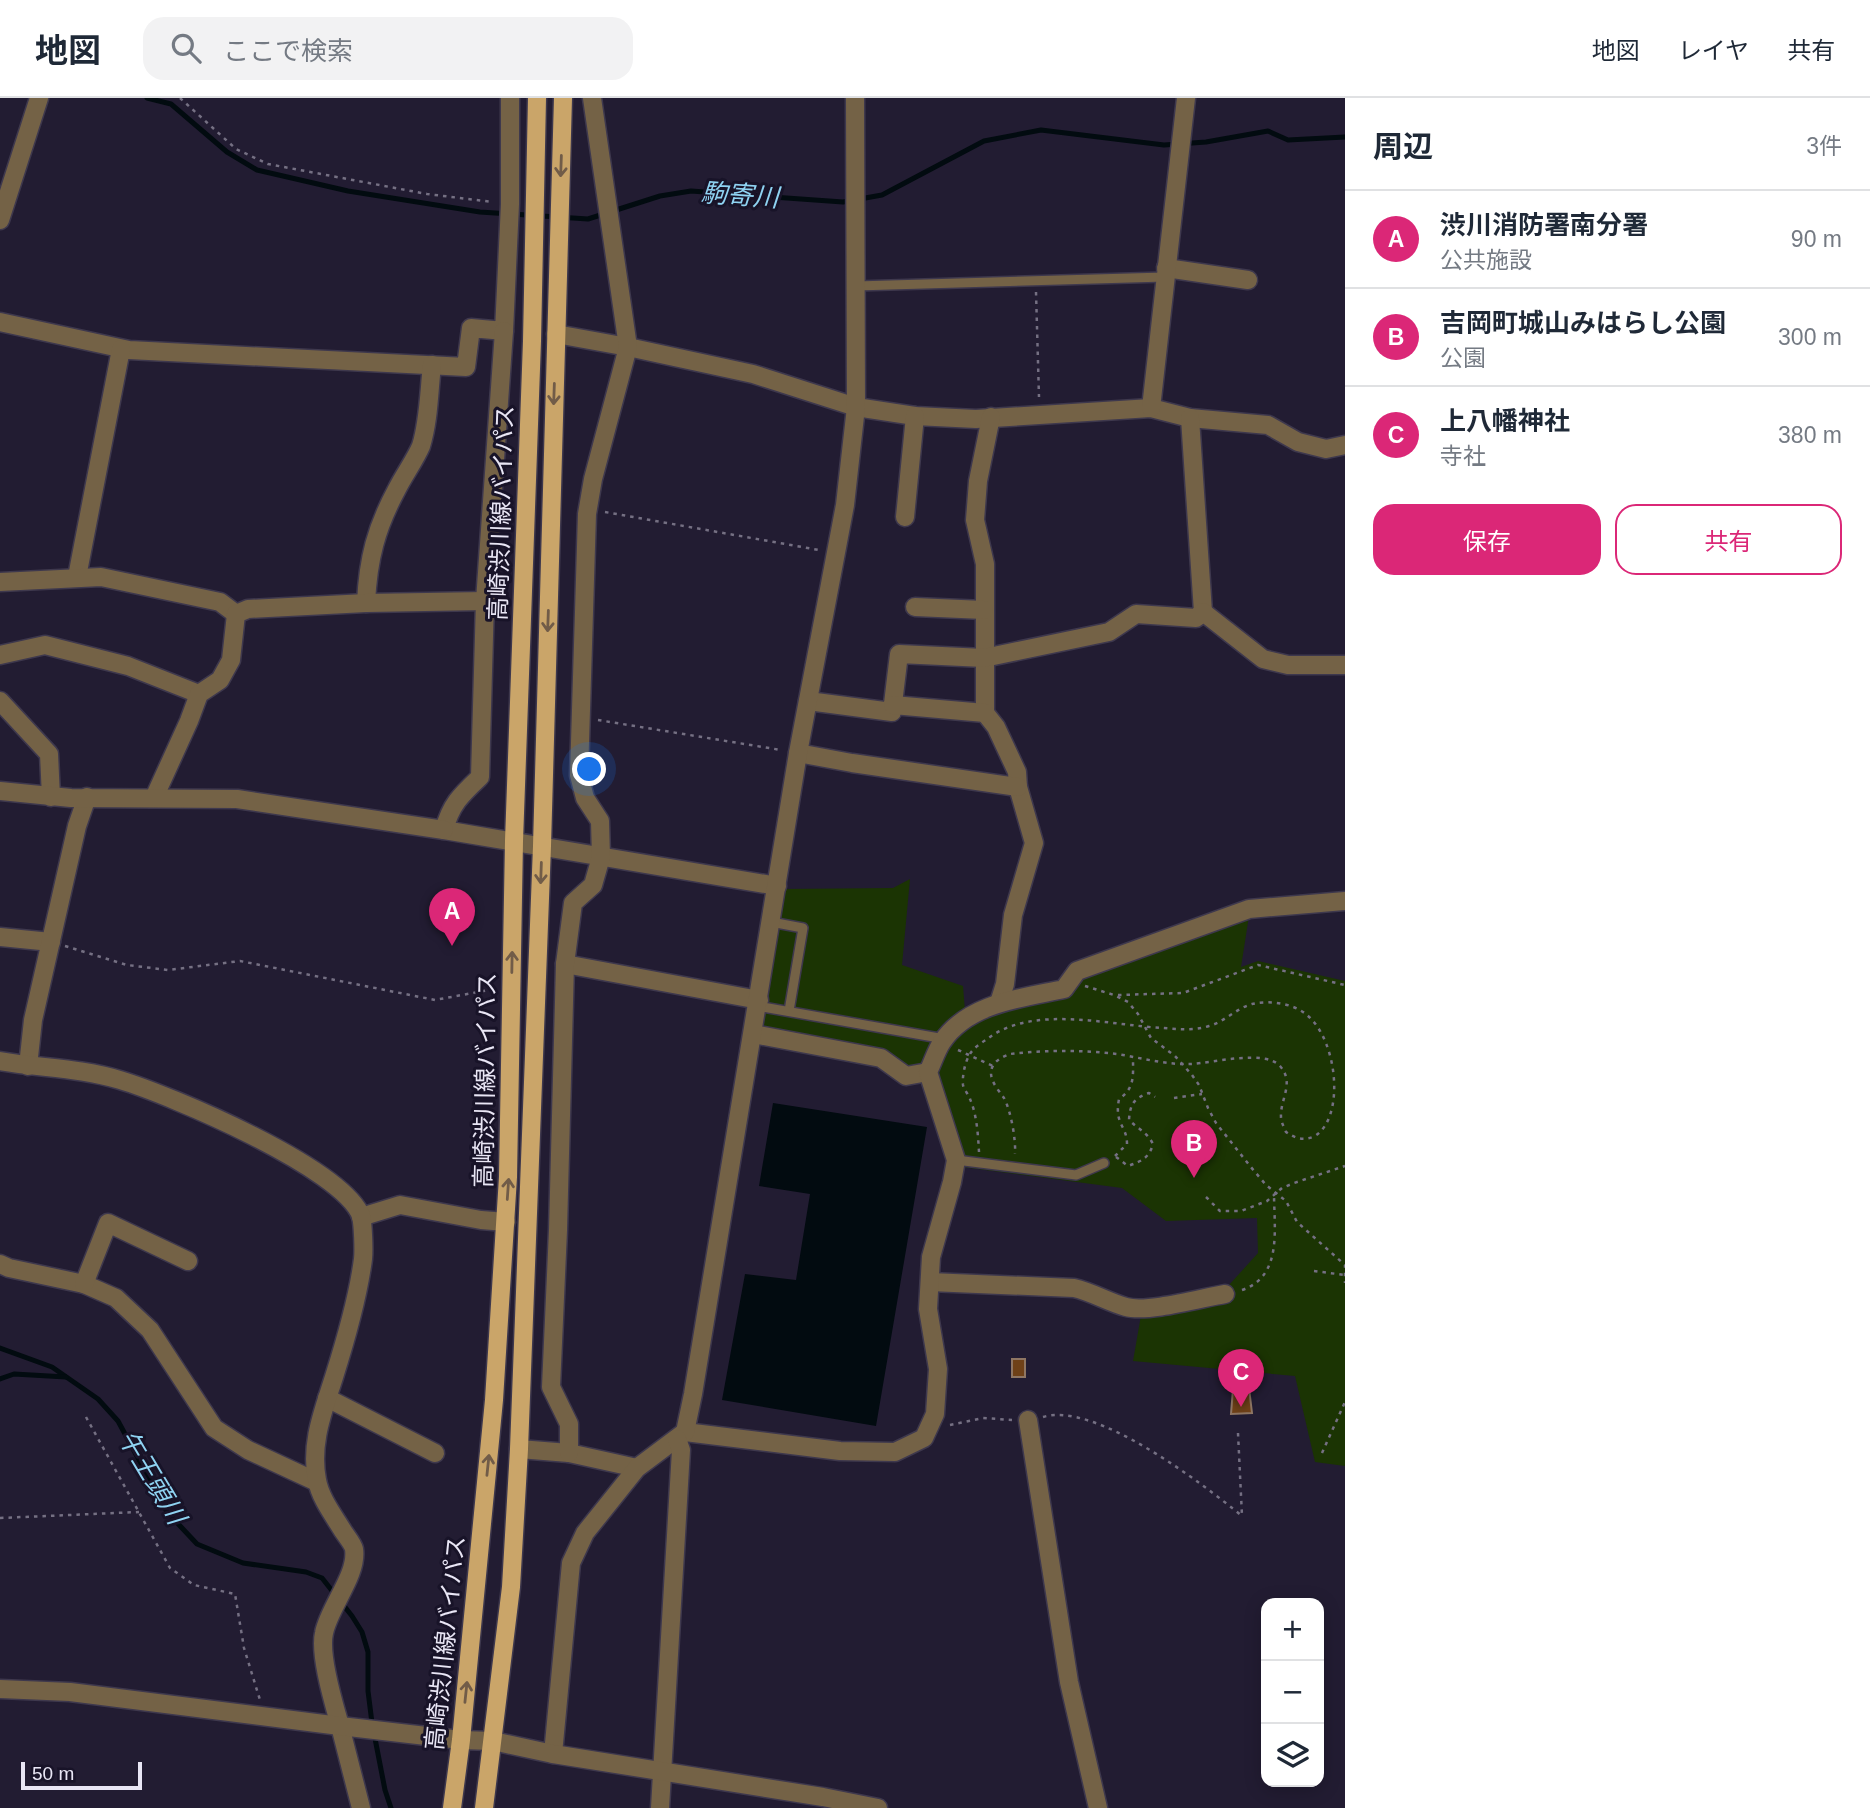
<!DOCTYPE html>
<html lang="ja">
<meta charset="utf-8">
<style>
:root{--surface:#fff;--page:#f2f2f3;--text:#1f2937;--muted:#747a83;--line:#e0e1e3;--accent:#db2777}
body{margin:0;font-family:Helvetica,"Noto Sans JP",sans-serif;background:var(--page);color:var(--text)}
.controls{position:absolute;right:21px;bottom:21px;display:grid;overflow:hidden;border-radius:14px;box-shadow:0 4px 18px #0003}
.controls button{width:63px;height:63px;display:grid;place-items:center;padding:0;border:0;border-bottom:2px solid var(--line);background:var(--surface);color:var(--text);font:35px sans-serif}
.scale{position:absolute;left:21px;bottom:18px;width:121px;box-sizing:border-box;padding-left:7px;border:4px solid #e9e6f5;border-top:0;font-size:19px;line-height:24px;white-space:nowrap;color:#e9e6f5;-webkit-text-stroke:5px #181328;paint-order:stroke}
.you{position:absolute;left:590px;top:672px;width:24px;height:24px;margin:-18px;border:5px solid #fff;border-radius:50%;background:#1a73e8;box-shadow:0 0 0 10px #1a73e833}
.badge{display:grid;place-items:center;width:46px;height:46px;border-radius:50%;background:var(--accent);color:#fff;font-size:23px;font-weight:700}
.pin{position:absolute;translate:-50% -58px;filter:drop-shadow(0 2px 4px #0008)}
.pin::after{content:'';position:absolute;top:37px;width:24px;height:21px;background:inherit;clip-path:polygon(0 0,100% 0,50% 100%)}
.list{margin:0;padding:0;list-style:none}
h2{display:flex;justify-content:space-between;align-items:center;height:91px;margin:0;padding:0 28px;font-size:30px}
h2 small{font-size:23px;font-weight:400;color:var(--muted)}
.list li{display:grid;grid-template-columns:46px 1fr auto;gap:21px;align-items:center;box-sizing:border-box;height:98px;padding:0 28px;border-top:2px solid var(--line)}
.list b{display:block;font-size:26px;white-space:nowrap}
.list p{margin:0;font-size:23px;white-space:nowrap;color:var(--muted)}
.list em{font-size:23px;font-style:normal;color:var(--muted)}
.actions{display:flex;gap:14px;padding:21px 28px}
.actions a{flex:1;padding:16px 0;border:2px solid var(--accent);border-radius:21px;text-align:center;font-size:24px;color:var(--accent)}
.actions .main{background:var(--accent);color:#fff}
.icon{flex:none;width:38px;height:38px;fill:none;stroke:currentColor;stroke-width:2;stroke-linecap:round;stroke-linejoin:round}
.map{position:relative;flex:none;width:1345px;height:1710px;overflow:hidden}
header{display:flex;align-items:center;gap:42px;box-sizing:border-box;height:98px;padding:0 35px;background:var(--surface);border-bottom:2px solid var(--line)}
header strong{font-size:33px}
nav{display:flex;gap:38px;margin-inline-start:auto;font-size:24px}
.search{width:490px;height:63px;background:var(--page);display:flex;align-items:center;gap:18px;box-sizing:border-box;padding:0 24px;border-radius:21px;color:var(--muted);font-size:26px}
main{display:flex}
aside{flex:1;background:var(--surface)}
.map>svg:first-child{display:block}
.green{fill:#1b3403}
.water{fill:#020b10}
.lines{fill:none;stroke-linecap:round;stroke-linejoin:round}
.stream{stroke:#020b10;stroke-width:5}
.building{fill:#6f4118;stroke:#8f7663;stroke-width:2}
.service-casing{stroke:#3e384d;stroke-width:12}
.minor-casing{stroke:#3e384d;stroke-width:21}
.tertiary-casing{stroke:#3e384d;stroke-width:21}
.primary-casing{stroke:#3e384d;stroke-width:21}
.path{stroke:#757083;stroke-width:2.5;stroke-dasharray:3.5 5;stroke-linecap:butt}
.service{stroke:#746246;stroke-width:9}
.minor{stroke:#746246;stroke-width:18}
.tertiary{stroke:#746246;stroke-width:18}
.primary{stroke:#caa569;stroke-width:18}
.oneway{stroke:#715c48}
.labels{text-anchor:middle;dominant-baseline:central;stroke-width:6;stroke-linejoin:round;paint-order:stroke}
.street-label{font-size:24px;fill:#e9e6f5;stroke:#181328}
.water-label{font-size:26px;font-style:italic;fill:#8fd3f2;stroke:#181328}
</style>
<header>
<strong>地図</strong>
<div class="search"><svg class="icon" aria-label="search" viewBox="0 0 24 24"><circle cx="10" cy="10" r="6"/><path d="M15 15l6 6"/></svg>ここで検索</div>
<nav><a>地図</a><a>レイヤ</a><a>共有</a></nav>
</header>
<main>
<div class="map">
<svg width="1345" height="1710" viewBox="0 0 1345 1710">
<rect width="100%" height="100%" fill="#221c32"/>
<polygon class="green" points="910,781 902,867 963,888 965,913 1079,879 1249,818 1241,869 1258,863 1345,883 1345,1368 1315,1364 1295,1278 1133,1263 1143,1206 1179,1200 1229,1187 1258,1155 1257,1120 1166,1123 1122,1090 962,1069 932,975 907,974 757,933 781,791 893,790"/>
<polygon class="water" points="773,1005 927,1029 876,1328 722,1302 745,1176 796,1182 810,1096 759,1088"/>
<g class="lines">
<g class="stream">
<polyline points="147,0 171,6 227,54 257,72 348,93 480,114 588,121 660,98 691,93 843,104 882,97 984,43 1041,32 1164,47 1206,44 1268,33 1288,42 1345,39"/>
<polyline points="0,1250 52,1269 98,1301 118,1323 167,1414 197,1446 243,1465 306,1474 322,1480 352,1518 362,1534 368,1554 368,1593 372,1625 385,1692 391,1710"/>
<polyline points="0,1281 14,1276 66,1279"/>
</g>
</g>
<g class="building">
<rect x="1012" y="1261" width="13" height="18"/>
<polygon points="1249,1290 1252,1315 1231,1316 1233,1291"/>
</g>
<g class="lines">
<g class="service-casing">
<g id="service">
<polyline points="856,188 1165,179"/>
<polyline points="771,824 803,830 789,913"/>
<polyline points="757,908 945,941"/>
<polyline points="956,1062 1076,1077 1104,1065"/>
</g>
</g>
<g class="minor-casing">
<g id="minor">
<polyline points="0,122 39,0"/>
<polyline points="1166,170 1248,182"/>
<polyline points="0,224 129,252 466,269 471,230 504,233 510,106 510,0"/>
<path d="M504 233 485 503 480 679C461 697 451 706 444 732L777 788"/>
<polyline points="556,236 628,249 753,276 856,309 915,318 976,321 1151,310 1190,320 1268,327 1298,344 1326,351 1345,347"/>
<polyline points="1151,310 1186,0"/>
<polyline points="991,319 978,383 975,422 985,466 985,615 996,629 1017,674 1018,689 1034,745 1013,817 1005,886 999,905"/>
<polyline points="1190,320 1203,514"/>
<polyline points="905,419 915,318"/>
<polyline points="77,479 121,251"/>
<polyline points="0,484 101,479 220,504 236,516"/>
<path d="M366 505C368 461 376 430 397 391 404 377 415 362 421 348 429 322 429 293 432 267"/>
<polyline points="915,509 984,512"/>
<polyline points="0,557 45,547 128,568 199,596"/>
<polyline points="0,603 49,656 51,699"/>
<polyline points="808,603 892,614 899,556 984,560 1109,534 1136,516 1196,520 1203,514 1263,561 1288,567 1345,567"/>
<polyline points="893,607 985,615"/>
<polyline points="798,655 852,665 1018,689"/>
<polyline points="154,700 189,623 199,596 220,582 231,562 236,516 248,511 366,505 485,503"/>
<polyline points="0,839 51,844"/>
<polyline points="565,866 759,902"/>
<polyline points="753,936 881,960 906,978 928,974"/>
<polyline points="28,968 33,922 77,728 87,699"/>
<polyline points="361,1119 400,1107 481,1122 506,1124"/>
<polyline points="0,1166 9,1170 84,1186 116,1200 150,1232 214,1330 248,1352 317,1384"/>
<path d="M930 1184 1074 1190C1092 1194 1108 1204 1126 1209 1148 1215 1201 1200 1225 1196"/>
<polyline points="84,1186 108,1125 188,1163"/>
<polyline points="327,1300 435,1355"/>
<polyline points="1028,1322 1069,1584 1098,1710"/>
<path d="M685 1334 840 1353 895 1354 924 1340 935 1316 938 1271 928 1211 931 1159 952 1084 956 1062 928 974C933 964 936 953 942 944 968 905 1022 900 1064 891L1077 873 1249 811 1345 803"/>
<polyline points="519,1351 569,1355 637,1370"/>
<polyline points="569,1355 569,1326 551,1289 558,1132 565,866 573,805 593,787 601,759 600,723 585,700 579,677 587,416 593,381 628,249 592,0"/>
<polyline points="340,1628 361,1710"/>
<polyline points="553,1656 571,1465 585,1435 637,1370 685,1334 693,1296 798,655 845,407 856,309 855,0"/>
<polyline points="660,1710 681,1352 677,1341"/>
</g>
</g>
<g class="tertiary-casing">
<g id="tertiary">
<polyline points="0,693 71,700 237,701 444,732"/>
<path d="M0 963C40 970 81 970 120 982 170 997 343 1070 361 1118 363 1126 364 1152 363 1161 358 1200 346 1241 334 1279 323 1314 310 1345 317 1382 320 1400 334 1418 343 1433 347 1439 353 1446 354 1451 358 1477 329 1509 324 1535 319 1557 334 1606 340 1628"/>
<polyline points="0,1591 70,1594 340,1628 461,1642 493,1643 553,1656 823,1699 878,1710"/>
</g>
</g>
<g class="primary-casing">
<g id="primary">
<polyline points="452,1710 461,1642 494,1302 508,1079 514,743 532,243 537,0"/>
<polyline points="484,1710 511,1489 519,1351 542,748 563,0"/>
</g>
</g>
<g class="path">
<polyline points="180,0 236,51 268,66 427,96 493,104"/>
<polyline points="1036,194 1039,299"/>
<polyline points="605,414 819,452"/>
<polyline points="598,622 781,652"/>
<polyline points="65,848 127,867 168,872 240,863 435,902 494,891"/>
<polyline points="1085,888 1114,897 1128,904 1138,916 1151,940 1175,958 1192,977 1199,987 1208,1010 1216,1025 1250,1068 1266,1087 1286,1103 1297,1124 1345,1167 1345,1185"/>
<polyline points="1118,897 1183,895 1258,867 1345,887"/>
<polyline points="958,952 993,968"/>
<polyline points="1174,1000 1202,996"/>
<path d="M979 1054C978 1037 977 1017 970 1001 969 997 964 992 963 987 962 979 965 963 970 956 974 949 983 944 990 939 1035 907 1110 927 1162 930 1178 931 1193 933 1209 928 1224 924 1237 910 1252 906 1269 902 1293 905 1307 917 1338 943 1345 1019 1315 1038 1304 1043 1296 1041 1286 1034 1284 1029 1281 1024 1281 1019 1280 1001 1295 985 1280 968 1265 951 1212 965 1191 966 1166 967 1142 960 1117 956 1083 952 1045 952 1010 956 1002 959 991 964 991 975 991 984 999 993 1004 1000 1011 1013 1016 1042 1015 1056"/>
<path d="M1115 1058 1127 1046C1127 1027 1114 1027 1119 1001 1135 990 1133 978 1133 960"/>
<path d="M1116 1059 1128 1068C1142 1063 1149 1060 1153 1046 1147 1034 1138 1031 1129 1022 1130 1006 1134 1000 1149 995L1155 999"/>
<polyline points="1206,1099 1220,1113 1241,1113 1267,1103 1282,1090 1294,1085 1345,1068"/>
<polyline points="1314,1173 1345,1177"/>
<path d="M1242 1192C1283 1178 1274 1131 1274 1095"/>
<polyline points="86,1319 170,1470 194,1487 235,1496 244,1550 260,1602"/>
<path d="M1043 1319C1095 1303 1203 1386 1242 1418"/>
<polyline points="950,1327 983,1320 1012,1322"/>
<polyline points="1238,1335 1242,1418"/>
<polyline points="1322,1355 1345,1304"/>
<polyline points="0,1420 139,1414"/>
</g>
<use href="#service" class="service"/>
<use href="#minor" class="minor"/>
<use href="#tertiary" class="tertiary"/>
<use href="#primary" class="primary"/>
</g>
<defs><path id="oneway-shaft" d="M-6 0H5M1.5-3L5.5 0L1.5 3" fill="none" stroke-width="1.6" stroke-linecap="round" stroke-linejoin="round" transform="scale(1.75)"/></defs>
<g class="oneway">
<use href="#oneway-shaft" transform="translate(561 68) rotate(92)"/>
<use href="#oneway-shaft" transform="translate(554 296) rotate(92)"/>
<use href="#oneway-shaft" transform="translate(548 523) rotate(92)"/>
<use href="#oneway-shaft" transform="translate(541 775) rotate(92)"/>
<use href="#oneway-shaft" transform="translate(512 864) rotate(-89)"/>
<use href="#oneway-shaft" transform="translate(508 1091) rotate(-86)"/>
<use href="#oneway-shaft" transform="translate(488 1367) rotate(-84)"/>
<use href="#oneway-shaft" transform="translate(466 1594) rotate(-84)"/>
</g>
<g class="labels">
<g class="street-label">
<text transform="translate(501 415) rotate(-88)">高崎渋川線バイパス</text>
<text transform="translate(485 982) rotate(-89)">高崎渋川線バイパス</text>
<text transform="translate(445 1545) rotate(-84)">高崎渋川線バイパス</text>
</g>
<g class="water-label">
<text transform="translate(740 97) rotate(4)">駒寄川</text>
<text transform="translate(152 1379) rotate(59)">午王頭川</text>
</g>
</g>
</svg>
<div class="controls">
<button>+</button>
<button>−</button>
<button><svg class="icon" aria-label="layers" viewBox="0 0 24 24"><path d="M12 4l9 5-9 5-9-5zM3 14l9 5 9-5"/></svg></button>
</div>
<div class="scale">50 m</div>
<div class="you"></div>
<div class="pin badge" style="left:452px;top:848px">A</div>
<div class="pin badge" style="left:1194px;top:1080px">B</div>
<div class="pin badge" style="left:1241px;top:1309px">C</div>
</div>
<aside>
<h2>周辺<small>3件</small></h2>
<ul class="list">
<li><span class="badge">A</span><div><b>渋川消防署南分署</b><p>公共施設</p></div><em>90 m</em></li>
<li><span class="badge">B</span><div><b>吉岡町城山みはらし公園</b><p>公園</p></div><em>300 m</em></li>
<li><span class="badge">C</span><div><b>上八幡神社</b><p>寺社</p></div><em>380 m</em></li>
</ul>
<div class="actions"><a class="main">保存</a><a>共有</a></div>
</aside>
</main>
